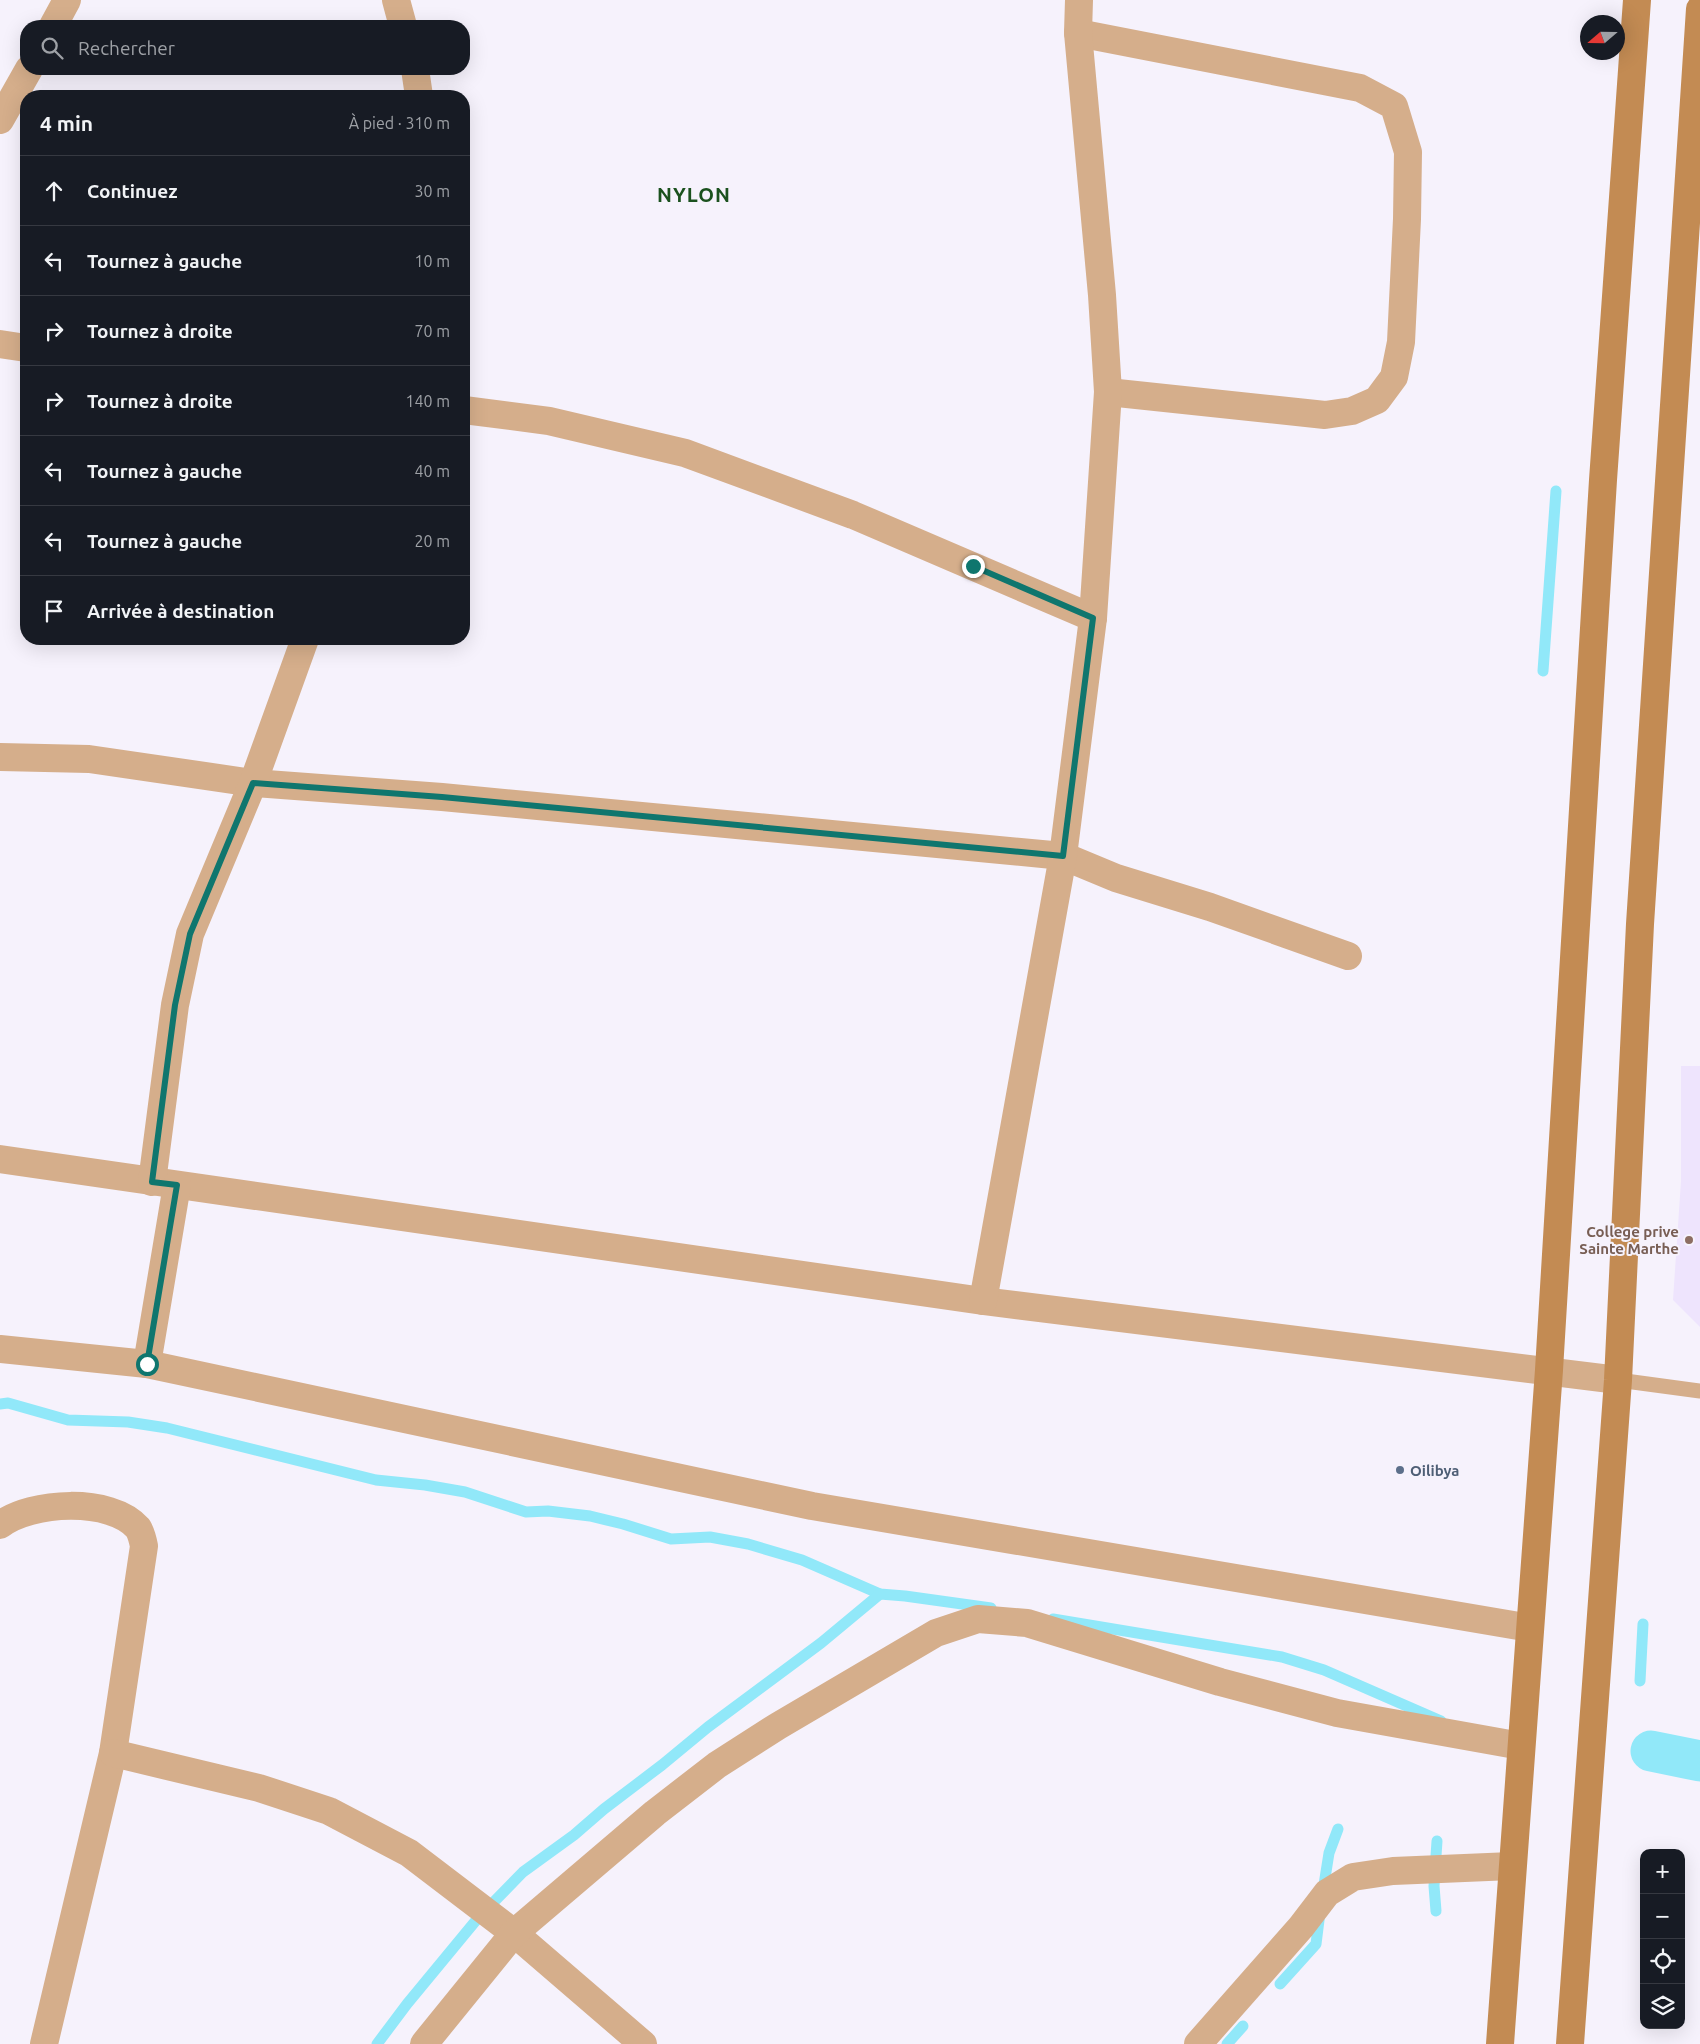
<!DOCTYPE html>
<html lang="fr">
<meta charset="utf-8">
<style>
:root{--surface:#171b24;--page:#242831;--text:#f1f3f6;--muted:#9ea1a6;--line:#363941}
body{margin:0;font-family:Ubuntu,sans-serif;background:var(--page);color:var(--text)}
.controls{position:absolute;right:15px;bottom:15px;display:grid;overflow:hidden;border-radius:10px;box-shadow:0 5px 20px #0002}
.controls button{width:45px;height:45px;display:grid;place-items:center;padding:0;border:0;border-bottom:1px solid var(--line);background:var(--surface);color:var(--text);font:25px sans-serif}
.compass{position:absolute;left:1580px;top:15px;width:45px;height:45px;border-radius:50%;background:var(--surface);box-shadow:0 5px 20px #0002;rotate:250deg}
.stop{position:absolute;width:15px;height:15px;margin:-11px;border:4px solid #0f766e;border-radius:50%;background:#fff}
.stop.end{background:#0f766e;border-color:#fff;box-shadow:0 1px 5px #0008}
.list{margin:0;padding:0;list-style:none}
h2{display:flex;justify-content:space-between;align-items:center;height:65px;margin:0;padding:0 20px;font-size:21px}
h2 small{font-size:16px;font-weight:400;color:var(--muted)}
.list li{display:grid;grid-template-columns:32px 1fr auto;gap:15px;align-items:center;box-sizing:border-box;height:70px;padding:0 20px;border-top:1px solid var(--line)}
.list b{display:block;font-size:19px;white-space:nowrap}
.list em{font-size:16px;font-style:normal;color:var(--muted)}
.icon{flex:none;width:28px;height:28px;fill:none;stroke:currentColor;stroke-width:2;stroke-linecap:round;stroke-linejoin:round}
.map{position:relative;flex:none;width:1700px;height:2044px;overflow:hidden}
.search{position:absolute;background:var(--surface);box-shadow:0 5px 20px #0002;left:20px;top:20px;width:450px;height:55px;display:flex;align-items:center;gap:12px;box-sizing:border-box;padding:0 18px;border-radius:20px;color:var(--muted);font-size:19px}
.panel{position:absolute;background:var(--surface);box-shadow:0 5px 20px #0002;left:20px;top:90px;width:450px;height:555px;border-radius:20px}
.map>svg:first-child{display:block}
.built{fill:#eee4fd}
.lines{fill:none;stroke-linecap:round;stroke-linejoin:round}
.stream{stroke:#91e8f9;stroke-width:11}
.canal{stroke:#91e8f9;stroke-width:41}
.lane{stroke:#d5ae8b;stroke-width:15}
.street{stroke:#d5ae8b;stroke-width:28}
.secondary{stroke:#c38b53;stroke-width:28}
.route{stroke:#0f766e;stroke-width:6}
.education-dot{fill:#8d6e63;stroke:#f6f2fc;stroke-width:2}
.service-dot{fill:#5c6f8a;stroke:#f6f2fc;stroke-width:2}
.labels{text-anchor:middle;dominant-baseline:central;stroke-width:4;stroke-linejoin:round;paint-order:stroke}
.education-label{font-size:15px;font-weight:bold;fill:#785e54;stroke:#f6f2fc;text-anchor:end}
.service-label{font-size:15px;font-weight:bold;fill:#4e5e75;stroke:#f6f2fc;text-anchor:start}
.district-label{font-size:20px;font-weight:bold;letter-spacing:1px;fill:#1b511e;stroke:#f6f2fc}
</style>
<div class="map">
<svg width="1700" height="2044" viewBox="0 0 1700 2044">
<rect width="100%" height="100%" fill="#f6f2fc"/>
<polygon class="built" points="1681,1066 1700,1066 1700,1327 1673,1300 1681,1181"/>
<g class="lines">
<g class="stream">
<polyline points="1543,671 1556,491"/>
<polyline points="0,1404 8,1403 68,1420 128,1422 167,1428 376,1480 425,1485 465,1492 526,1512 548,1511 590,1516 623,1524 671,1539 710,1537 748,1544 802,1560 880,1594 905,1596 991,1608"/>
<polyline points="1053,1619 1282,1657 1324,1670 1441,1721"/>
<polyline points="1640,1681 1643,1624"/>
<polyline points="1323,1891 1329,1853 1338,1829"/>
<polyline points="1436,1911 1434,1886 1437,1841"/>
<polyline points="1280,1984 1316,1944 1320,1912"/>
<polyline points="377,2044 407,2004 478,1918 523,1872 574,1835 604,1809 662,1765 708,1727 821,1643 880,1594"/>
<polyline points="1227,2044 1243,2026"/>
</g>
<polyline class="canal" points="1651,1751 1700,1761"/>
<polyline class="lane" points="1618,1380 1700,1391"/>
<g class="street">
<polyline points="396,0 403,26"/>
<polyline points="53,26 67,0"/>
<polyline points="1078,33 1360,88 1394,106 1408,152 1407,219 1401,342 1394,377 1377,400 1352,411 1325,415 1108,392"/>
<polyline points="415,69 419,96"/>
<polyline points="0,120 29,69"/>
<polyline points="0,344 26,348"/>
<polyline points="464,410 549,421 685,453 853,515 1093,618"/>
<polyline points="0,757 89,759 253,783 442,797 1063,856 1116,878 1210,907 1348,956"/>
<polyline points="0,1159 983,1301 1618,1380"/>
<polyline points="152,1182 175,1005 190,934 253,783 305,639"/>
<polyline points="983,1301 1063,856 1093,618 1108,392 1102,295 1078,33 1079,0"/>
<polyline points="0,1349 147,1364 812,1506 1530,1628"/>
<polyline points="147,1364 177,1185"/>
<path d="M0 1525C31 1501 111 1497 138 1528 141 1533 143 1541 144 1546L113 1753 44 2044"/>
<polyline points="113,1753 259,1788 329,1811 409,1853 514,1933 643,2044"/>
<polyline points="424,2044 514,1933 655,1813 717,1765 778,1726 936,1633 978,1619 1027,1623 1220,1682 1337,1713 1521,1746"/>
<polyline points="1198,2044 1301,1927 1327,1893 1353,1877 1393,1871 1512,1866"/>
</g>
<g class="secondary">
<polyline points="1500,2044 1549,1370 1603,480 1637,0"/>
<polyline points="1570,2044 1618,1380 1640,924 1700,9"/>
</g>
</g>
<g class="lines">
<polyline class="route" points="147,1364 177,1185 152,1182 175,1005 190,934 253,783 442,797 1063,856 1093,618 973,566"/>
</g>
<circle class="education-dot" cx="1689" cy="1240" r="5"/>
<circle class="service-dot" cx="1400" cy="1470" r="5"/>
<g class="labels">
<g class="education-label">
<text x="1679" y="1231">College prive<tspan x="1679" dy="17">Sainte Marthe</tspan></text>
</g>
<g class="service-label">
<text x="1410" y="1470">Oilibya</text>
</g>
<g class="district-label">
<text x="694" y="194">NYLON</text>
</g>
</g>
</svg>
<div class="controls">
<button>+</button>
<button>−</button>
<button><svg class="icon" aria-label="locate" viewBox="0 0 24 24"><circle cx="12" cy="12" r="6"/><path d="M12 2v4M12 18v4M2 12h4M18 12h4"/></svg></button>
<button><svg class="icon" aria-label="layers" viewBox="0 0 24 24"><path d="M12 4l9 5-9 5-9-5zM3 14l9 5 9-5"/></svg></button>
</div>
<svg class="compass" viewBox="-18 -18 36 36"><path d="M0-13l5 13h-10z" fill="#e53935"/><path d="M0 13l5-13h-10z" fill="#9ea1a6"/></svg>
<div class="stop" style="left:147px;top:1364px"></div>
<div class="stop end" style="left:973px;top:566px"></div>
<div class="search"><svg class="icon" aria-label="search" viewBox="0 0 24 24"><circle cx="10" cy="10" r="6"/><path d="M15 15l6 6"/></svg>Rechercher</div>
<section class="panel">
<h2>4 min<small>À pied · 310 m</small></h2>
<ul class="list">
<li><svg class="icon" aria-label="ahead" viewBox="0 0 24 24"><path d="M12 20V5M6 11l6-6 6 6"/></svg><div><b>Continuez</b></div><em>30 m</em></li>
<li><svg class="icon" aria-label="left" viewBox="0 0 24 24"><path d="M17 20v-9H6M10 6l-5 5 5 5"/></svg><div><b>Tournez à gauche</b></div><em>10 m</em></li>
<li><svg class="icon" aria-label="right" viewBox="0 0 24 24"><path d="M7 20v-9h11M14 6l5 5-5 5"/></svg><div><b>Tournez à droite</b></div><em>70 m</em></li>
<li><svg class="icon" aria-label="right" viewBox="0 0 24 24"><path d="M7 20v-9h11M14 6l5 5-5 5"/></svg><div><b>Tournez à droite</b></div><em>140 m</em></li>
<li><svg class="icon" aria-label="left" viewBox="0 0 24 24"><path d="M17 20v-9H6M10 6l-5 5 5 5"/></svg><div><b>Tournez à gauche</b></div><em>40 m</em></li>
<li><svg class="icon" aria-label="left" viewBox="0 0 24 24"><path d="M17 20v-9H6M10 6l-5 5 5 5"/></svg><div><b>Tournez à gauche</b></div><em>20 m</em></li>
<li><svg class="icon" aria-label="arrive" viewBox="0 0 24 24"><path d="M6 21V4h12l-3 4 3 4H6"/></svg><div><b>Arrivée à destination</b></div></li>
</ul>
</section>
</div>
